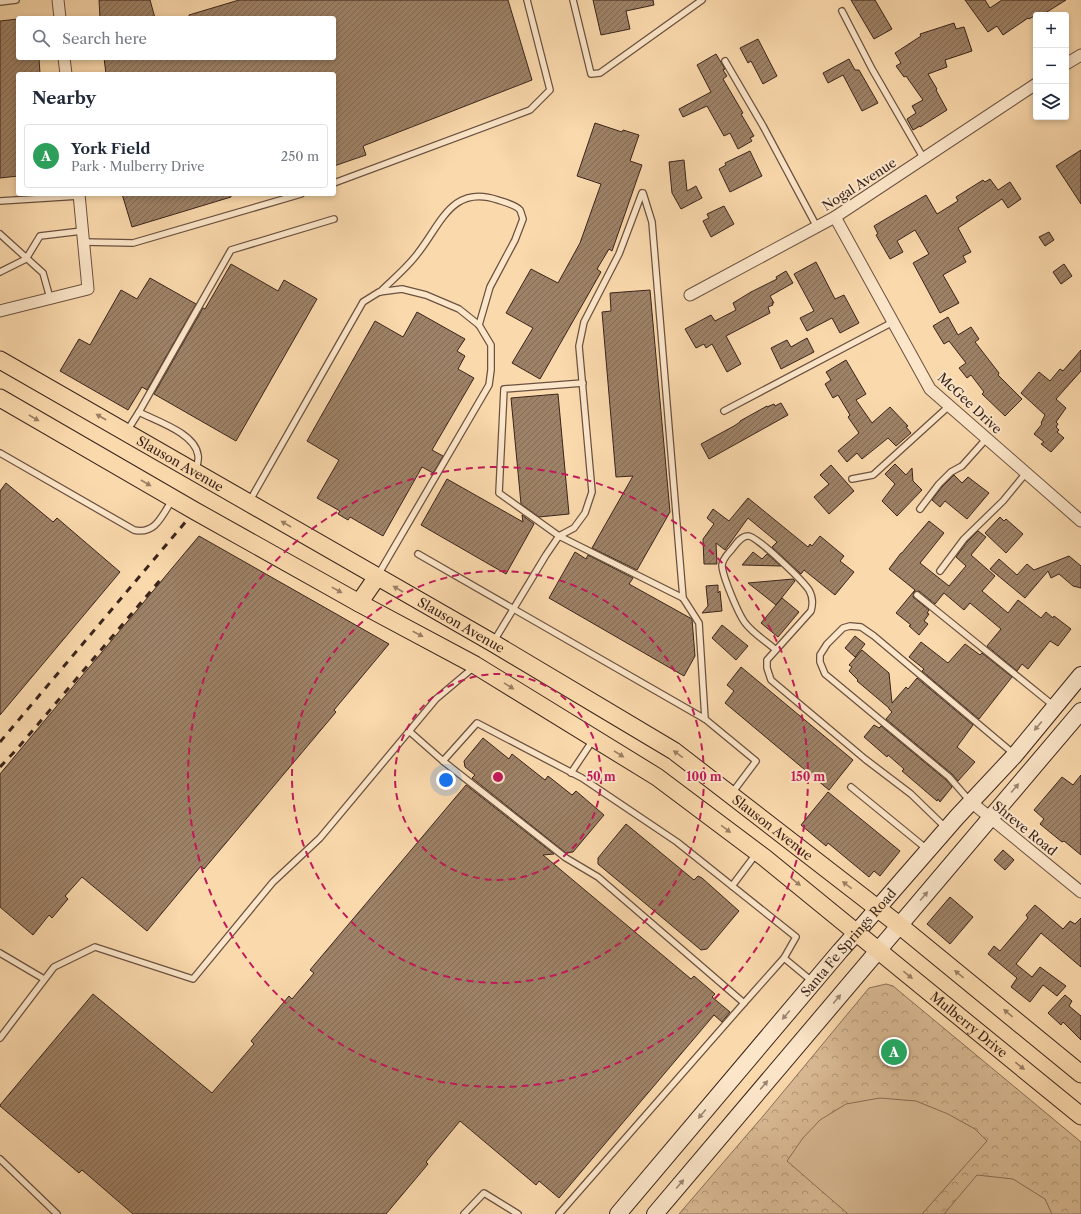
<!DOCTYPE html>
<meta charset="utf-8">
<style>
:root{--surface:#fff;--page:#f6f6f7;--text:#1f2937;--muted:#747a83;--line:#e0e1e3;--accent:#8f2418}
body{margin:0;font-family:"Libre Caslon Text",serif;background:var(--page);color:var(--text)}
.controls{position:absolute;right:12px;top:12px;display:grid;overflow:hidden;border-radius:4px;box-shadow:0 2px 6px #0003}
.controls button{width:36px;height:36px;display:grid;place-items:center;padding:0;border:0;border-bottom:1px solid var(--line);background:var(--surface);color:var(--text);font:20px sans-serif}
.you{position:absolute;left:446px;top:780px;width:14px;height:14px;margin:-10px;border:3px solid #fff;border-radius:50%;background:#1a73e8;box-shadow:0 0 0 6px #1a73e833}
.badge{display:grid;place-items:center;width:26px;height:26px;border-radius:50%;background:var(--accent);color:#fff;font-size:13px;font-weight:700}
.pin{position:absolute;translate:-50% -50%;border:2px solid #fff;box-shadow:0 1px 4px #0006}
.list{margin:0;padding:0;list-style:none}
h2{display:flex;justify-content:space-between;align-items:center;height:52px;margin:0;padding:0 16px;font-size:17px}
h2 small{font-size:13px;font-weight:400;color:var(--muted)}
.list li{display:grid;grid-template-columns:26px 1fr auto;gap:12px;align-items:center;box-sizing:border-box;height:64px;margin:0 8px 8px;padding:0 8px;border:1px solid var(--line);border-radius:4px}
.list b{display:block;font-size:15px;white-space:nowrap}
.list p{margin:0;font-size:13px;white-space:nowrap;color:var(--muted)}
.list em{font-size:13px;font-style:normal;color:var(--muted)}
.icon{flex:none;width:22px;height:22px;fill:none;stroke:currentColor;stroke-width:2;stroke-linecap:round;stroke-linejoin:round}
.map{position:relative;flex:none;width:1081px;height:1214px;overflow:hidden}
.search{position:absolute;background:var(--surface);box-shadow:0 2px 6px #0003;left:16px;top:16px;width:320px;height:44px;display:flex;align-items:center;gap:10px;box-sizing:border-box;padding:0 14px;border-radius:4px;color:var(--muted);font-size:15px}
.panel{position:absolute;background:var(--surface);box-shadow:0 2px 6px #0003;left:16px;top:72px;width:320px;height:124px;border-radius:4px}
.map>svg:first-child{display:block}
.park{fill:url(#park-crowns);stroke:#8a6f58}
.pitch{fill:#d9ba94;stroke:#8a6f58}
.building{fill:url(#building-hatch);stroke:#3a241c}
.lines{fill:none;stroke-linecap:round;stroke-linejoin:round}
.service-casing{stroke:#6a5140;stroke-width:8}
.minor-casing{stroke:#6a5140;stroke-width:13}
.secondary-casing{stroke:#3a241c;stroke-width:18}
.primary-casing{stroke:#3a241c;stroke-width:19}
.service{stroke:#fce6c9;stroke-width:5.5}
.minor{stroke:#fce6c9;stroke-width:11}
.secondary{stroke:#fce6c9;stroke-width:16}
.primary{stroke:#fad9ac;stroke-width:17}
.rail{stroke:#3a241c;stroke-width:3;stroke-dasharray:7 7;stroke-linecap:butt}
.oneway{fill:#9a7e64}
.oneway2{fill:#9b8572}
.ring{fill:none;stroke:#c2185b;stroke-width:2;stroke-dasharray:7 5}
.labels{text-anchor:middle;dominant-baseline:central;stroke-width:4;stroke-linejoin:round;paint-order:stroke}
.street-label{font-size:13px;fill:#3a241c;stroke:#fce6c9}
.centre{fill:#c2185b;stroke:#fce6c9;stroke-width:2}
.ring-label{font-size:12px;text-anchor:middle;font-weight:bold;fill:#c2185b;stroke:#fce6c9;stroke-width:4;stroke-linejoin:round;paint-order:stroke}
</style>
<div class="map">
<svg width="1081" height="1214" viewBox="0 0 1081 1214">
<defs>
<pattern id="park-crowns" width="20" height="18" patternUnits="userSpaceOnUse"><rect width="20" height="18" fill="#d9ba94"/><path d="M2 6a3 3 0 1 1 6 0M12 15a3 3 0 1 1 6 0" fill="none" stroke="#b19778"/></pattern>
<pattern id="building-hatch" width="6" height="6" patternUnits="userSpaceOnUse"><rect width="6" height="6" fill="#9e8267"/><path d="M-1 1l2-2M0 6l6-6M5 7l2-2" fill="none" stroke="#826a54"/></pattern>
</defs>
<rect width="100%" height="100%" fill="#fad9ac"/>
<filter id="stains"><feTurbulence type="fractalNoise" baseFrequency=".005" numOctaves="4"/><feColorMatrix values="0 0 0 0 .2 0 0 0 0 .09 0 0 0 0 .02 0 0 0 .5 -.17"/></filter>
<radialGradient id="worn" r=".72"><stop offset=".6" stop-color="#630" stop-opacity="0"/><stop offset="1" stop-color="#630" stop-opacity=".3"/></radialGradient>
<polygon class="park" points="886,984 893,986 1081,1142 1081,1214 679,1214 764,1115 869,988"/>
<g class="pitch">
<polygon points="880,1098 916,1101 948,1114 975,1129 987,1141 922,1214 848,1214 787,1161 803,1138 820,1120 846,1104"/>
<polygon points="977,1175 1013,1179 1045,1199 1052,1214 944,1214"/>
</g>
<g class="building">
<polygon points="99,0 150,0 155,18 100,18"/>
<polygon points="239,0 508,0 532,80 363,146 366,155 334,166 334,74 106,74 104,58 334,58 334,18 189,18 189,15"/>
<polygon points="593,0 653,0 654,5 626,11 630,29 601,35"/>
<polygon points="851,0 875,0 892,29 874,39"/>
<polygon points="965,0 985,0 990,8 1002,0 1066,0 1042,15 1036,15 1029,19 1028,18 1003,35 997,26 988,32"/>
<polygon points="18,19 18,58 39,58 40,74 18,74 18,176 0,178 0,21"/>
<polygon points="954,23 956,29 964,27 972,51 945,60 947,67 928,74 937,89 936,90 947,110 920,127 920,126 913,130 907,119 916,113 912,106 923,100 906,76 904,77 896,66 901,63 895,53 921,36 920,34"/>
<polygon points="758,39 777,76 763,84 751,61 748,63 740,48"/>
<polygon points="716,54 725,69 723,70 727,76 723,79 743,113 741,114 754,136 750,138 752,141 738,149 730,133 724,136 707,106 683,117 679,109 711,92 697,65"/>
<polygon points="849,59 855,70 859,70 878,103 862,111 843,75 828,83 823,73"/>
<polygon points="595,123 622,132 623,130 639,135 630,161 642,165 612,251 609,249 597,269 601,272 540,379 512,363 533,328 506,313 531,269 558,283 580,243 601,184 577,176"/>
<polygon points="1081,150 1081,204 1056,166"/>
<polygon points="750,151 762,176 730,192 719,169 726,165 725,163"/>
<polygon points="684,160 687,191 696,186 702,198 681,209 672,193 669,162"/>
<polygon points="990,179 998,190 1010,182 1021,199 1008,208 1002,199 958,228 971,252 963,256 966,262 943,275 959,303 940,313 913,263 929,254 915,230 897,241 903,252 890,259 876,235 878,234 874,226 926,195 937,214 958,201 956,197 983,180 985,182"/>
<polygon points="122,194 231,194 231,197 132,227"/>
<polygon points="724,206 734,224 711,237 703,221 709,218 707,214"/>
<polygon points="1049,232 1054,240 1045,246 1039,237"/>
<polygon points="816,262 835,299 844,295 859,323 840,333 832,318 807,331 800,318 814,311 794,274"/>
<polygon points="231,264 278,291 284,280 317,299 236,441 154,394 203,308 205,309"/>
<polygon points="1064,264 1072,276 1061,284 1053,272"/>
<polygon points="786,271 793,283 770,296 774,303 772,303 773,305 768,307 770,313 726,336 741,364 727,372 712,344 706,348 704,344 696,348 685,329 711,315 715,321 736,310 733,303 751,292 777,279 776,277"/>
<polygon points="150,278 196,304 147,390 142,387 128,410 60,371 79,339 90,345 121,290 137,299"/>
<polygon points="650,290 670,512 637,570 592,548 633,476 616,477 602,312 611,311 610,293"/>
<polygon points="417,312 465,339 457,351 465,356 458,369 474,378 432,450 443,456 438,465 433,473 422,467 383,536 350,517 348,520 338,514 340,511 317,498 339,460 307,441 375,321 403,337"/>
<polygon points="948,317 958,335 971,327 979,339 975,342 999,373 998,375 1022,399 1005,416 982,394 984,392 971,375 967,378 959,368 966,363 949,341 944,344 933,326"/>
<polygon points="807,338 814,352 781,369 771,348 787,340 791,347"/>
<polygon points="1081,350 1081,371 1056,399 1066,408 1056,422 1058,424 1056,427 1059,430 1057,432 1064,438 1051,452 1041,444 1044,442 1034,434 1042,424 1041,423 1045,415 1021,393 1039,372 1050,381 1060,369 1063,371"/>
<polygon points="846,360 866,394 856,400 872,423 890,407 908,426 906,427 911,433 896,446 888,438 862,459 857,453 847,462 838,451 859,433 848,417 850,415 838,395 833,398 825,384 831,380 826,372"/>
<polygon points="558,394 569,514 539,517 521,504 511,398"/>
<polygon points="781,403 788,415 709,459 701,444 734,426 740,422 740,421 767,406 767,407 774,404 775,406"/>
<polygon points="895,464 906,475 912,468 913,481 922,490 897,516 882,501 895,484 885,474"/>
<polygon points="831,465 854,491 829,514 814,497 829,484 820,475"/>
<polygon points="954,475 962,483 968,477 989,493 967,519 945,501 940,507 932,500 942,487"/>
<polygon points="447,479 523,522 522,515 534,524 506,574 421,525"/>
<polygon points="6,483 53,522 57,518 120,572 0,715 0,491"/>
<polygon points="748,498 808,547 810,544 812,546 820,536 844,556 840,561 854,572 835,595 804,570 801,574 772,547 777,542 748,518 725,550 716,543 717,564 704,564 703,539 714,524 707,518 713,509 729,521"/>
<polygon points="1000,517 1004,521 1006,519 1023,534 1006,553 985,533"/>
<polygon points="929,521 944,533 920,563 949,586 966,566 956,557 967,542 978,531 986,537 971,555 995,576 982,591 1008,613 1018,600 1041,618 1046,612 1053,618 1054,616 1071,629 1058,646 1050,641 1028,669 1022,664 1017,671 987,646 1001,629 970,603 964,610 944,593 935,604 919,591 914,592 913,597 929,610 927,613 929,614 924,621 928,624 919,635 909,626 911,625 896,613 915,590 889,569 901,553 902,553 906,548"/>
<polygon points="199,536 389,644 334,710 336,712 204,869 201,866 147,931 82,877 65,896 68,899 52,918 49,915 33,935 0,907 0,774"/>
<polygon points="575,552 586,559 588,555 633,578 629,584 692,619 695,656 684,676 549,598"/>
<polygon points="753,552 762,559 767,554 781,566 742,565"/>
<polygon points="1069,556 1081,566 1081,588 1073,586 1059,574 1051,578 1048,571 1025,598 990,569 999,559 1017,575 1027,564 1034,570"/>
<polygon points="793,579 795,581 776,605 748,583"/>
<polygon points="718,585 718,593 720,591 722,611 702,613 708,606 706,586"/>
<polygon points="782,598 799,612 778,637 761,623"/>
<polygon points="722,625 748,646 736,660 712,638"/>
<polygon points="855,636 865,644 855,657 845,648"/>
<polygon points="921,642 948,663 965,644 980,655 982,653 1012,677 979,719 922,671 924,669 909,657"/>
<polygon points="862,650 889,673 892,703 906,687 908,689 917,678 973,725 957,747 975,762 958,781 952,774 886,719 892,712 889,709 889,708 857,681 858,680 849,671 852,667 849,665"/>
<polygon points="741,667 853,760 829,790 725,703 734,691 727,685"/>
<polygon points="874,725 879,728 881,726 946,780 952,787 940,802 938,799 937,801 902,771 904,769 888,755 887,757 864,737"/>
<polygon points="483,738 509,759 512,754 545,780 548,776 572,795 576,791 604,815 573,852 566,853 472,778 475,775 465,767 464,761"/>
<polygon points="1081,775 1081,855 1064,841 1062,842 1040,824 1044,819 1034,810 1062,777 1073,785"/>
<polygon points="466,785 554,854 543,855 691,979 694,976 715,994 712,997 730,1012 722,1022 714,1015 559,1198 539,1181 536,1185 460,1121 426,1162 428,1164 386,1214 133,1214 82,1170 79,1173 0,1106 0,1105 93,994 212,1093 254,1044 251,1041 289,996 292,999 314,973 310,970"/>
<polygon points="828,792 900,851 880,876 874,871 869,877 828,843 826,846 801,825"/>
<polygon points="626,824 694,880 698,876 702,878 739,911 707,949 701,950 598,864 598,858"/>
<polygon points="1003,850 1014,860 1005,870 994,860"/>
<polygon points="950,897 973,917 950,944 927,924"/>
<polygon points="1035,905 1063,929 1070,921 1075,924 1081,918 1081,967 1041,933 1016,964 1032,977 1040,967 1066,986 1057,996 1043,985 1030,1002 1011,987 1017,978 988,954 994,946 1000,951 1028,918 1026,915"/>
<polygon points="1065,995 1072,1001 1069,1006 1081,1016 1081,1040 1063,1022 1061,1025 1048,1013"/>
</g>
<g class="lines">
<g class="service-casing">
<g id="service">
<polyline points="573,0 591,74 600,73 702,0"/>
<polyline points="0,2 16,0"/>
<polyline points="842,11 872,69 924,159"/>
<polyline points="725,61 763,126 817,227"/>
<polyline points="334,183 530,110 550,90 527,0"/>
<polyline points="643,193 652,222 683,598"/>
<polyline points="0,201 79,196"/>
<polyline points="0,234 43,273 50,298"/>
<polyline points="83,242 133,243 301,194"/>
<polyline points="0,272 26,259 40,236 82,231"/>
<path d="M380 292C392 280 408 267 418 253 441 224 452 184 498 200 504 202 516 205 520 210 521 212 522 216 523 219L515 240 490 287 479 325"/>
<polyline points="583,383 504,389 499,493 559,536 683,598 699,623 705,719"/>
<polyline points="724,411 893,322"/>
<polyline points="139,412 231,250 334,219"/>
<path d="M127 431 139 412C156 421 195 433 198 455 199 459 197 466 196 470"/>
<path d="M0 453 134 530C155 535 162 516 172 500"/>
<polyline points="852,479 873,475 949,406"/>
<polyline points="249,502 363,302 379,292 402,289 426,295 459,309 479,325 491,345 491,370 489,385 378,575"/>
<polyline points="920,509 939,484 951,472 962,466 987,438"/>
<polyline points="418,554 705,719 756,761 732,793"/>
<polyline points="940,571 964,539 1003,501 1026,473"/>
<polyline points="917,595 1054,706"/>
<polyline points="494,641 546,555 559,536 574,528 585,513 592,492 579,346 584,322 619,254 642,193"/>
<path d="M776 650C767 642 754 634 746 624 739 616 722 575 722 565 723 558 728 554 732 549 736 544 741 536 748 536 756 535 803 581 809 590 813 597 813 604 811 611L767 660V668L771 680 865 759 911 794 945 827"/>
<polyline points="409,731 443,761 477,723 582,778 677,842 796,937 784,958 813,982"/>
<polyline points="443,761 566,858 598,877 744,1003 784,958"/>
<polyline points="571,773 593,740"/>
<polyline points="851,787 928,850"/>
<polyline points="969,800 949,777 825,674 820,662 820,655 827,644 843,628 850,626 861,627 874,636 1014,754"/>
<polyline points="732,886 756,854"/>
<polyline points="0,953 44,979"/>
<polyline points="0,1038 54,967 95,947 193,979 273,882 320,838 436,699 474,667"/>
<polyline points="0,1159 57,1214"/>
<polyline points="464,1214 484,1193 518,1214"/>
<polyline points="559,1214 744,1003"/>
</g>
</g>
<g class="minor-casing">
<g id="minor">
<polyline points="58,0 60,18"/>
<polyline points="64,58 66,74"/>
<polyline points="1066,64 1081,55"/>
<polyline points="835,217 930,389 1081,521"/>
<polyline points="690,295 835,217 1036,84"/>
<polyline points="0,311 88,289 79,194"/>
<polyline points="971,802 1081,892"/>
</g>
</g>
<g class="secondary-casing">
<g id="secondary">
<path id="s1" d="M618 1214 840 951 857 932 957 817 1015 755 1081 675"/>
<polyline points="655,1214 1081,711"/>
</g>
</g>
<g class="primary-casing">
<g id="primary">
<path id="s2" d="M0 360 493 643 674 751 899 925 1081 1074"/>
<path id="s3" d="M0 398 195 511 359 603 475 665 657 777 765 858 1081 1116"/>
<polyline points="359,603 377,577"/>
</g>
</g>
<use href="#service" class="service"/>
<use href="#minor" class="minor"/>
<use href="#secondary" class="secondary"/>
<use href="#primary" class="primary"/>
<g class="rail">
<polyline points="0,742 188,519"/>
<polyline points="0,767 17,749 161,579"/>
</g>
</g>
<defs><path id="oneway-solid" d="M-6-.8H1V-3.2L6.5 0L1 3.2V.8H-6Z"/></defs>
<g class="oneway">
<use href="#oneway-solid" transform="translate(101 417) rotate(-150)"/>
<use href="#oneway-solid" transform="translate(34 418) rotate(30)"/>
<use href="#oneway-solid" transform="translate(146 483) rotate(30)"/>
<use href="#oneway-solid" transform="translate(286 524) rotate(-150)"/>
<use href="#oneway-solid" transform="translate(398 589) rotate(-150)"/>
<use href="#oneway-solid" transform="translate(337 590) rotate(29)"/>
<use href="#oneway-solid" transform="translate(418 634) rotate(28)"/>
<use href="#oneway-solid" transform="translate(509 686) rotate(32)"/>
<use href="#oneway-solid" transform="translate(619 754) rotate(32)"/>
<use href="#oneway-solid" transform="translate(678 754) rotate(-144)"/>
<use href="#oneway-solid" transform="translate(726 829) rotate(37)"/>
<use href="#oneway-solid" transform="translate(796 882) rotate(39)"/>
<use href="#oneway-solid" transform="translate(847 885) rotate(-142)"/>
<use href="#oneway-solid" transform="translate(959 974) rotate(-141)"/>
<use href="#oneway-solid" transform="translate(908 975) rotate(39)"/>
<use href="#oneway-solid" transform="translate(1008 1013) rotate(-140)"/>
<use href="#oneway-solid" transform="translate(1020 1066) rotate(39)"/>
</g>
<g class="oneway2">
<use href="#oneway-solid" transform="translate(1038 726) rotate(130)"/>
<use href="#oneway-solid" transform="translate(1015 788) rotate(-50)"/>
<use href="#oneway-solid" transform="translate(924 896) rotate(-50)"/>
<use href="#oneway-solid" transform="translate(837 999) rotate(-50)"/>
<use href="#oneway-solid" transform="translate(786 1015) rotate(130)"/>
<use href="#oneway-solid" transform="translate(764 1085) rotate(-50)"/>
<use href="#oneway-solid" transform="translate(702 1114) rotate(130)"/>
<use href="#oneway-solid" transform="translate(680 1184) rotate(-50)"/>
</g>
<g class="ring">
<circle cx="498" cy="777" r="103"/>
<circle cx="498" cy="777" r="206"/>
<circle cx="498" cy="777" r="310"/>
</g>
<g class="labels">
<g class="street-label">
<text transform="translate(859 184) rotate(-33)">Nogal Avenue</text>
<text transform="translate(970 403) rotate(43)">McGee Drive</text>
<text stroke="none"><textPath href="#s2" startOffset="208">Slauson Avenue</textPath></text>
<text stroke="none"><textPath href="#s2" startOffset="532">Slauson Avenue</textPath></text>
<text stroke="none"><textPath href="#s2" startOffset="904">Slauson Avenue</textPath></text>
<text transform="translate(1025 828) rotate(39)">Shreve Road</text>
<text stroke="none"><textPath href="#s1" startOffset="356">Santa Fe Springs Road</textPath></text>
<text stroke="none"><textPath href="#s3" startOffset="1157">Mulberry Drive</textPath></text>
</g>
</g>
<circle cx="498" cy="777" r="6" class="centre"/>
<g class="ring-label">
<text x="601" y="781">50 m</text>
<text x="704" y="781">100 m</text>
<text x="808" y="781">150 m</text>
</g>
<rect width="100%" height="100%" filter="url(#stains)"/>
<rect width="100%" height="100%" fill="url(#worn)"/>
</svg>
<div class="controls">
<button>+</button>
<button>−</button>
<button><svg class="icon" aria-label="layers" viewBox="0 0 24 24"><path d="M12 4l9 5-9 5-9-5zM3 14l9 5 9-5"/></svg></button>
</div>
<div class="you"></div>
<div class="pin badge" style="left:894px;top:1052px;background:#2e9e5b">A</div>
<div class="search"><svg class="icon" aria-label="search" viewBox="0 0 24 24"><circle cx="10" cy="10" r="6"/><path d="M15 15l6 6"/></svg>Search here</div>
<section class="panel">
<h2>Nearby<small></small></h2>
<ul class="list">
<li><span class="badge" style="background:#2e9e5b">A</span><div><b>York Field</b><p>Park · Mulberry Drive</p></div><em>250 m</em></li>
</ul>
</section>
</div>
